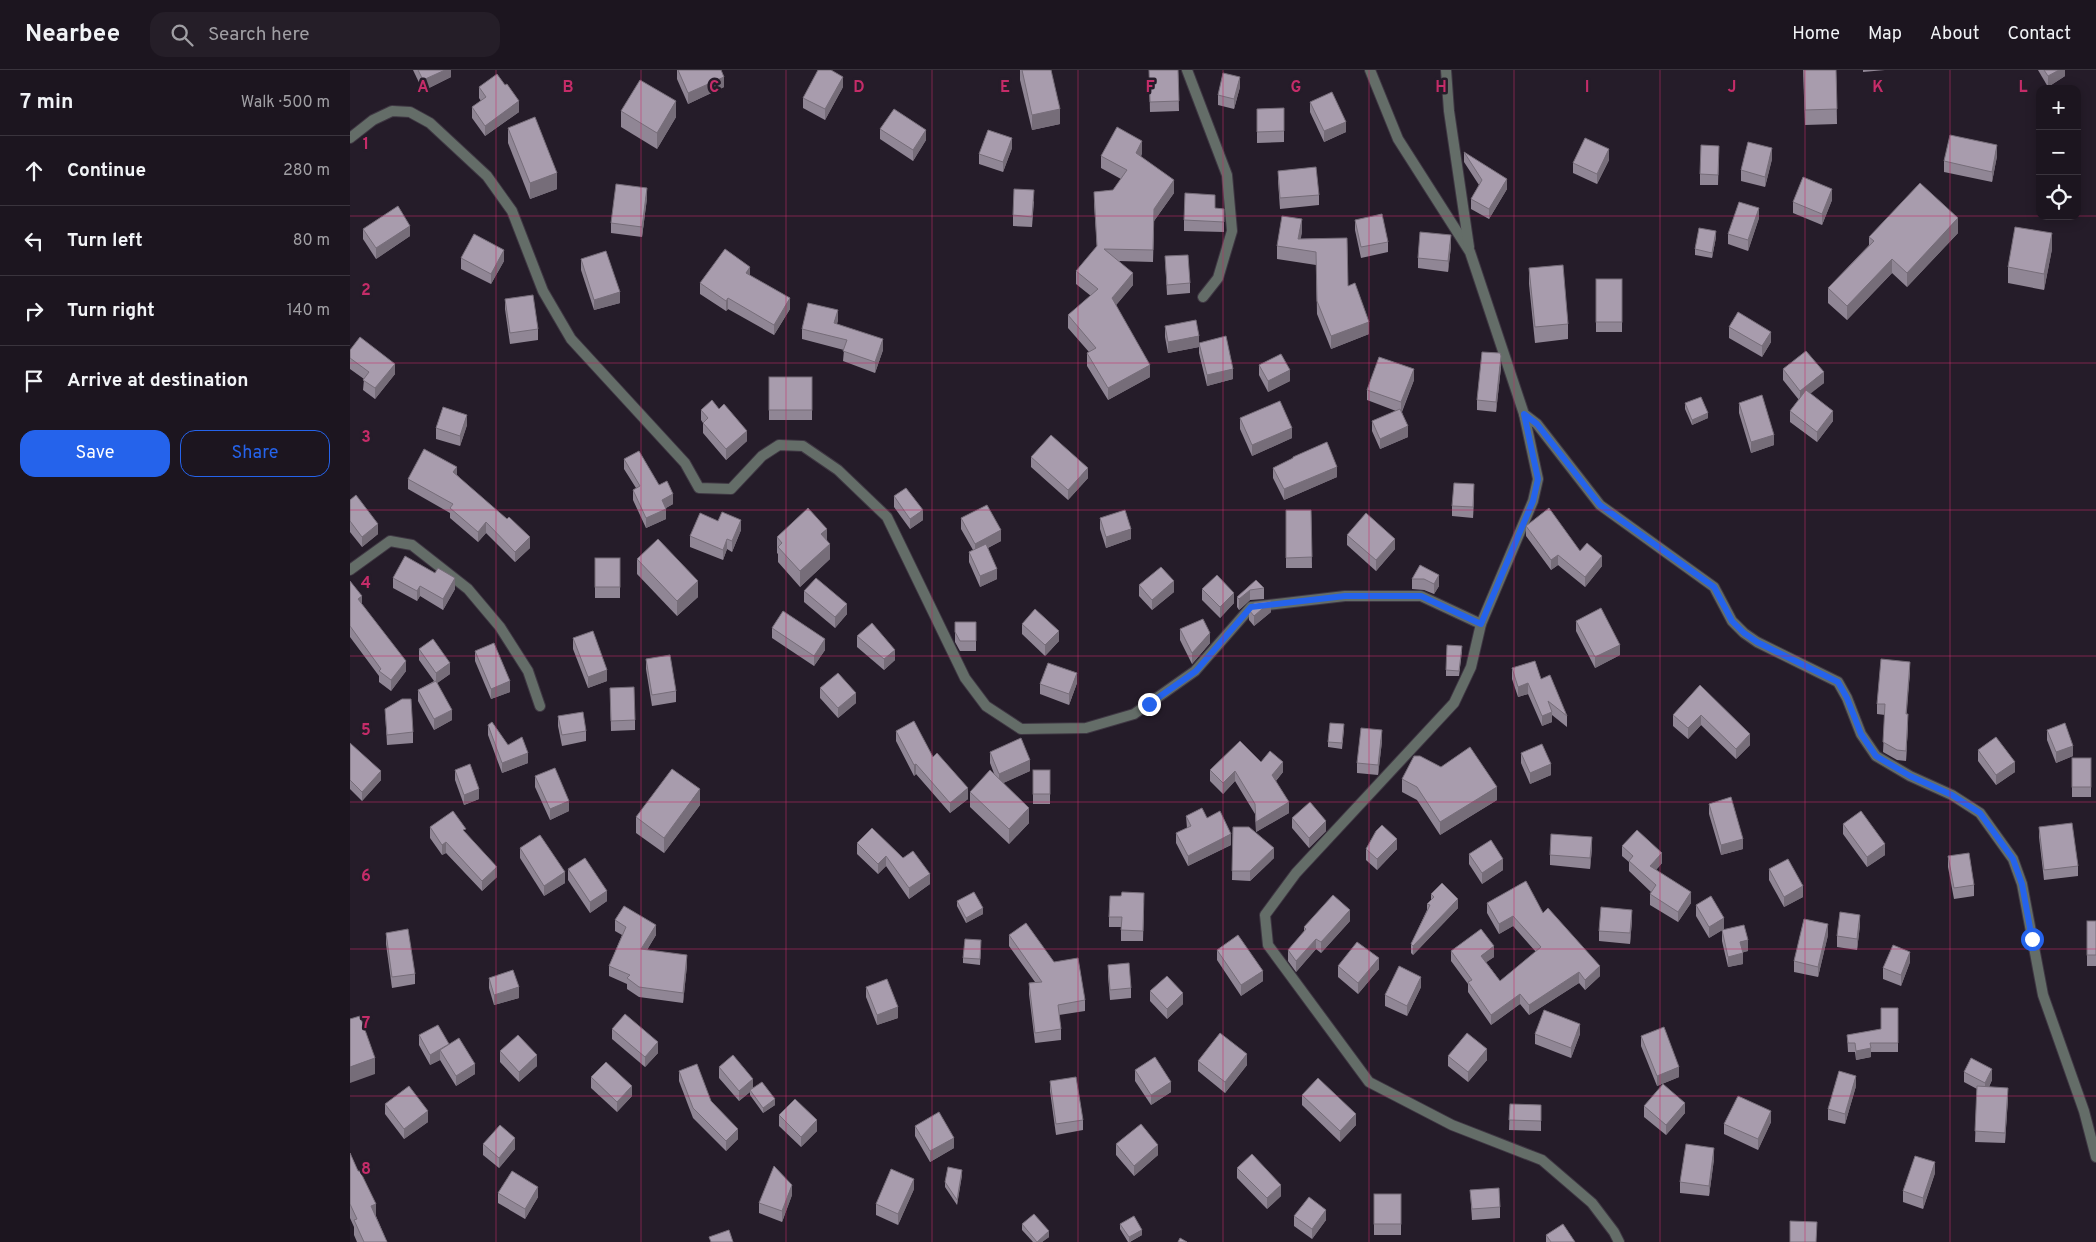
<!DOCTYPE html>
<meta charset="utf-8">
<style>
:root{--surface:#1c151f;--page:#251e28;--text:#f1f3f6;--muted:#a09fa4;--line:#3a343d;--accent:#2563eb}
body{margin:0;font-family:Overpass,sans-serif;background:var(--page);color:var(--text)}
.controls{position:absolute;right:15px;top:15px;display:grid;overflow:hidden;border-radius:10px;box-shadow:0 2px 12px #0003}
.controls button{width:45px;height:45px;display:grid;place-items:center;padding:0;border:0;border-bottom:1px solid var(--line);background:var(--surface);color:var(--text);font:25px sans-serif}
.stop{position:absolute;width:15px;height:15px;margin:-11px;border:4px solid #2563eb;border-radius:50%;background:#fff}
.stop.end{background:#2563eb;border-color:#fff;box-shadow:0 1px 5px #0008}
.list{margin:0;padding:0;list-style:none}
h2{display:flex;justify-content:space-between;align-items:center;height:65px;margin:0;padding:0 20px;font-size:21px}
h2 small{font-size:16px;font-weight:400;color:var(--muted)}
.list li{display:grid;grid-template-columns:32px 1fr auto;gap:15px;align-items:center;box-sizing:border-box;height:70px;padding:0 20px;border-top:1px solid var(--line)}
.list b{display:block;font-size:19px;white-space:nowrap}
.list em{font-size:16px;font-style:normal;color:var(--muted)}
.actions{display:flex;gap:10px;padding:15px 20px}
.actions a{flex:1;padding:11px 0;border:1px solid var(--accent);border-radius:15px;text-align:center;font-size:18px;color:var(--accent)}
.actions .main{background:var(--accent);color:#fff}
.icon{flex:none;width:28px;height:28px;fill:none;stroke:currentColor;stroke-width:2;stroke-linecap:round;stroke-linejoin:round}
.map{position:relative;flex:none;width:1746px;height:1172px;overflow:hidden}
header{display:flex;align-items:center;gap:30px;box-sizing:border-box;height:70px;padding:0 25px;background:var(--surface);border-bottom:1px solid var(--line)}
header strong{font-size:24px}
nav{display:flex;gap:28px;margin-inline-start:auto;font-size:18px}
.search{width:350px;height:45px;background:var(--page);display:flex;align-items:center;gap:12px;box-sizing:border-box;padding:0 18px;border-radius:15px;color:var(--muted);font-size:19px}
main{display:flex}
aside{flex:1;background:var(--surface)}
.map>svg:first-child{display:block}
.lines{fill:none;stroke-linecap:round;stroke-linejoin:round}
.minor-casing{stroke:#3f3743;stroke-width:12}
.minor{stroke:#646d68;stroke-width:10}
.wall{fill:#908695}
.shaded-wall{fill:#766d79}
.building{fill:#a89cad;stroke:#766d79}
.route{stroke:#2563eb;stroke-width:6}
.grid{fill:none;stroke:#c52c69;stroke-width:1;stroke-opacity:0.55}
.grid-label{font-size:16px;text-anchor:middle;font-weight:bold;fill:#c52c69;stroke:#251c29;stroke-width:5;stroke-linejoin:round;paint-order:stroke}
</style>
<header>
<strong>Nearbee</strong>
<div class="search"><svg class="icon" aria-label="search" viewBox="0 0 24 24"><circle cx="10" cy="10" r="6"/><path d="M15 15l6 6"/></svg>Search here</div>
<nav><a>Home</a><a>Map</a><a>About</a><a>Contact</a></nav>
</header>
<main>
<aside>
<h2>7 min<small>Walk · 500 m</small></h2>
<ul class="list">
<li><svg class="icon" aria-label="ahead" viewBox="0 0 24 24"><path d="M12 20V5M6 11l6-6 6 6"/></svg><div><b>Continue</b></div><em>280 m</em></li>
<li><svg class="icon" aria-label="left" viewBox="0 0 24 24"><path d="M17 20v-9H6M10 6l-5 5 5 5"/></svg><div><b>Turn left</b></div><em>80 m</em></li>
<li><svg class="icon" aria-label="right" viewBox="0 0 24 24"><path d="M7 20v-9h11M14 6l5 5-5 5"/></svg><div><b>Turn right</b></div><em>140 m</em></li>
<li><svg class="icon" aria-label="arrive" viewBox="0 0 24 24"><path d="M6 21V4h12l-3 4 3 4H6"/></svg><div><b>Arrive at destination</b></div></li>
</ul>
<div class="actions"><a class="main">Save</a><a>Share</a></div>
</aside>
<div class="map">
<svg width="1746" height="1172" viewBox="0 0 1746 1172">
<rect width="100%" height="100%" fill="#251c29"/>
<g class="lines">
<g class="minor-casing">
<g id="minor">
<polyline points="837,0 877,105 882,161 868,208 853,227"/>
<polyline points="1020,0 1048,69 1120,182 1174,344 1188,409 1183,431 1131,554 1121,597 1104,633 946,803 915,845 918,875 1019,1012 1102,1055 1192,1090 1242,1133 1264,1162 1269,1172"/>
<polyline points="1096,0 1099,41 1119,177"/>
<polyline points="0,68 23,50 42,41 60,42 80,53 137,106 162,141 193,221 221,269 335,393 349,418 381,419 412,386 429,375 453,376 488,400 537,447 615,608 636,636 671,659 736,658 784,644 845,601 901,537 995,526 1071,526 1131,554"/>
<polyline points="1174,344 1187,354 1250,435 1364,517 1382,551 1394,563 1407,572 1488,612 1497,628 1511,664 1526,686 1560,706 1602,725 1630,743 1663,789 1672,814 1693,925 1734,1041 1746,1087"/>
<polyline points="0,500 40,471 62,475 118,519 150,557 178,601 190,636"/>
</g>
</g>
<use href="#minor" class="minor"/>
</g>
<g class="wall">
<polygon points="63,0 101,0 101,7 73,21"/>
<polygon points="327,0 371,0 374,17 338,34 327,9"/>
<polygon points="670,0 701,0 710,54 682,60 670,10"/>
<polygon points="799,0 828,0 829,41 800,42"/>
<polygon points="1453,0 1486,0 1487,54 1455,55"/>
<polygon points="1513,0 1535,0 1513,2"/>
<polygon points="1688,0 1715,0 1715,6 1698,17"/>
<polygon points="129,17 169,42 135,66 122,48 122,37 131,31 129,28"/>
<polygon points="493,17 475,50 453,38 453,28"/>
<polygon points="890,17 884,39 868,35 868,25"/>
<polygon points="960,32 996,62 974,72 960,42"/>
<polygon points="934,38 934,72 907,73 907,39"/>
<polygon points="271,41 326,47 307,79 271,57"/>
<polygon points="158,58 207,119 180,129 158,73"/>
<polygon points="530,59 576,70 563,91 530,69"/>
<polygon points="662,78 653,102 629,94 629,84"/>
<polygon points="1114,82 1157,119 1139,149 1121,139 1121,129 1129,115 1114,92"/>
<polygon points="792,83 791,87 824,123 804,151 803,192 769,191 783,215 766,235 800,307 758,330 737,296 737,283 739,282 718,258 718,245 741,226 726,214 726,201 747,177 744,134 744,122 763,120 771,109 751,98 751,86"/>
<polygon points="1369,86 1368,115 1350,115 1350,104"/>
<polygon points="1647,86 1642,112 1594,102 1594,91"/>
<polygon points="1422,89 1415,117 1391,111 1391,100"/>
<polygon points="1259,90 1247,114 1223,103 1223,93"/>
<polygon points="928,101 969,125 969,135 930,139 928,111"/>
<polygon points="297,128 292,167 261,163 261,153"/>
<polygon points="1482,130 1472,155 1443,143 1443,132"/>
<polygon points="684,131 682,157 663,156 663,145"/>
<polygon points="865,138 874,139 874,162 834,161 834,150"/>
<polygon points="1409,148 1398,181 1378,174 1378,164"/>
<polygon points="1005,150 1038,172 1038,182 1011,188 1005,160"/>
<polygon points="13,159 60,166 26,189 13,169"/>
<polygon points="952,162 950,169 997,168 998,216 1019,264 981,279 967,244 966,195 927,189 927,176"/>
<polygon points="1608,163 1557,217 1542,203 1497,250 1478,233 1478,218 1519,175 1519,167"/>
<polygon points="1366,167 1362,188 1345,185 1345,179"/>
<polygon points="1101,176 1098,202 1068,198 1068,188"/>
<polygon points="1702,179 1694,220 1658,213 1658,197"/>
<polygon points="815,186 840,213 840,223 817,225"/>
<polygon points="111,188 154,191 141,214 111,199"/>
<polygon points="231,189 270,233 244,240 231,200"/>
<polygon points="1179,198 1218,254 1218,269 1185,273 1179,214"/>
<rect x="1246" y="209" width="26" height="53"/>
<polygon points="350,213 440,239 424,265 378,239 376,241 350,224"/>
<polygon points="155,229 188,259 188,270 160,274 155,239"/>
<polygon points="488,250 487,254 533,280 525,303 493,291 494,280 452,269 452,259"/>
<polygon points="815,256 849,273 883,309 857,316 849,283 849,277 818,283 815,267"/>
<polygon points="1379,257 1421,272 1412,287 1379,268"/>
<polygon points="0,280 45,304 25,329 13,320 14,309 0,299"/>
<polygon points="909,295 940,311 918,322 909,305"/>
<polygon points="1151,297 1146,342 1127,340 1127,330"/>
<polygon points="1433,299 1474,313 1460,323 1483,351 1467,372 1440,352 1440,341 1449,330 1433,310"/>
<rect x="419" y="307" width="43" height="43"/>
<polygon points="1064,310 1052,342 1058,367 1030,379 1022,361 1022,351 1046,341 1017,330 1017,320"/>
<polygon points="1335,333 1358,348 1342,355 1335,339"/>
<polygon points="1389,333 1424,375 1401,383 1389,343"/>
<polygon points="351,340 397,371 376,390 353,363 353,353 351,350"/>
<polygon points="890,348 942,368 902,386 890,359"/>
<polygon points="117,355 110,376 86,369 86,358"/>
<polygon points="681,387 738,408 718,430 681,397"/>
<polygon points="943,387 987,407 934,430 923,408 923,398 943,389"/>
<polygon points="274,389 309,415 323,434 316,438 316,449 296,458 283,430 283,420 286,418 274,399"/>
<polygon points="107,405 180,478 165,492 136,463 128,472 100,448 100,443 58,419 58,409"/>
<polygon points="1124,424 1123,448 1102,446 1102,436"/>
<polygon points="544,426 573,450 560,459 544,437"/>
<polygon points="0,430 28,464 12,477 0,462"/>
<polygon points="936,440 961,440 962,498 936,498"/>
<polygon points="611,448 651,471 638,478 647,509 630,517 619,492 619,482 623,480 611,459"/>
<polygon points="750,448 781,469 756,478 750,459"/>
<polygon points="1176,456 1230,481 1252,496 1235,517 1208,495 1201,500 1176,466"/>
<polygon points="391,460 382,482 377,479 373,490 340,477 340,466"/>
<polygon points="997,465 1045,479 1026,501 997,475"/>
<polygon points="427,467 477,470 480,489 450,517 428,492 428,484 427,483"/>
<rect x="245" y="488" width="25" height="40"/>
<polygon points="287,489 348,527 327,546 287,504"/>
<polygon points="1070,495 1089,516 1084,524 1074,520 1062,519 1062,509"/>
<polygon points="85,503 105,519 93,540 70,526 67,531 43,518 43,508"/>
<polygon points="906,510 914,518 914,529 900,530 889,540 887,537 887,527"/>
<polygon points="0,511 12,535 56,601 41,621 29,612 29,606 0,567"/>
<polygon points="789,515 824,522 802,540 789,526"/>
<polygon points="852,519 884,533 870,548 852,530"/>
<polygon points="454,521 497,544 485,558 454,532"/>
<polygon points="899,540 921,542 904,556 899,550"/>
<polygon points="1226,551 1270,585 1245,598 1226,561"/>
<polygon points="605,552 626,552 626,581 610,581 605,572"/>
<polygon points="672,554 709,571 695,586 672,564"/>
<polygon points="422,558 475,580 464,596 422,568"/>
<polygon points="830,559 860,573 842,594 830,570"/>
<polygon points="507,566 545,590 534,600 507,577"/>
<polygon points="223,568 257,611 238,618 223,579"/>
<polygon points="69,579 100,604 87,613 102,650 84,660 68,631 68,620 84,611 69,590"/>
<polygon points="125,581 160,622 141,629 125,591"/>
<polygon points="1112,581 1109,606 1096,606 1096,600"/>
<polygon points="296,589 326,621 326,632 302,636 296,599"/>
<polygon points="1162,598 1191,609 1217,646 1217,657 1202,645 1202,652 1192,656 1178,624 1168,627 1162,609"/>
<polygon points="1560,602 1556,644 1558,654 1556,691 1547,690 1533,682 1535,645 1527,644 1527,634"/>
<polygon points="727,613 719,635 690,624 690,614"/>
<polygon points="1350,615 1400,675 1386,689 1351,655 1338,669 1323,656 1323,645"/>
<polygon points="260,618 285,650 285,660 261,661"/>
<polygon points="470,618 506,633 488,648 470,628"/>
<polygon points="35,639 63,662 63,673 37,675"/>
<polygon points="208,646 236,661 236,671 212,676 208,656"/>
<polygon points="138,655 158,675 178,693 152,703 138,665"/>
<polygon points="994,659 992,679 978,677 978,672"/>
<polygon points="1697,660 1723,686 1706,693 1697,670"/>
<polygon points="546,661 583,687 618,729 600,743 566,704 564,706 546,671"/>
<polygon points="1032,671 1028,705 1007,703 1007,693"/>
<polygon points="0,673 31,710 12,731 0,719"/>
<polygon points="1628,680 1665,702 1646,715 1628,691"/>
<polygon points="640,682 680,701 653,713 679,753 659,774 620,737 620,722 645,706 640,693"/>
<polygon points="1171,683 1201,705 1180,714 1171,693"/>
<rect x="1722" y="688" width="19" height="39"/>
<polygon points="911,692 933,702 926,711 939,743 906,762 905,744 885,711 873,724 860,711 860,700"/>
<polygon points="105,700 129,729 114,735 105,710"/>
<rect x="683" y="700" width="17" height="34"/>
<polygon points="185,706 219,741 200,750 185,717"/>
<polygon points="1052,709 1147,730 1090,765 1067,730 1052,722"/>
<polygon points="1359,734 1393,779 1371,785 1359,744"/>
<polygon points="350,735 314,783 286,763 286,747"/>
<polygon points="836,746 857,748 881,775 838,796 826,773 826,763 837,758"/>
<polygon points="942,748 976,761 959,778 942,758"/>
<polygon points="1493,754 1535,785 1517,797 1493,764"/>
<polygon points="80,757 116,763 147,807 132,821 96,783 92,785 80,768"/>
<polygon points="883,757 924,788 900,811 882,810"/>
<polygon points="1689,757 1728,796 1728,806 1694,810 1689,767"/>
<polygon points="522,758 580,814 559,829 536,796 528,804 507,784 507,773"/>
<polygon points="1272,776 1312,793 1306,800 1341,833 1328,852 1300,835 1300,824 1301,822 1279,801 1279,792 1272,786"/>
<polygon points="170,778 215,813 194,826 170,788"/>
<polygon points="1242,778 1240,799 1200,795 1200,785"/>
<polygon points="1016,779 1047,779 1027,800 1016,790"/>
<polygon points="1119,784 1153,800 1132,814 1119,794"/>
<polygon points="1598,786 1624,815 1624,826 1604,829 1598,797"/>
<polygon points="218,799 257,831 240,843 218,810"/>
<polygon points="1419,799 1453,827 1434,837 1419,810"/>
<polygon points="1081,824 1108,838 1063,885 1061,883 1061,874 1077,840 1077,834 1081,830"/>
<polygon points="607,831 633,844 616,853 607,836"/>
<polygon points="794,833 793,871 771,871 771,857 759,857 759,847"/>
<polygon points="1137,833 1193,843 1250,906 1235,920 1229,913 1179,945 1170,934 1141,955 1118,922 1118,914 1101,891 1101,881 1144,887 1136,892 1150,911 1186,882 1163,856 1149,864 1137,843"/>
<polygon points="1346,835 1374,859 1359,868 1346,846"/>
<polygon points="265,850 306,865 297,880 337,895 333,933 289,927 277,919 277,914 259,906 259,896 272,865 265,861"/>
<polygon points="1282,850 1280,874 1249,871 1249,861"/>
<polygon points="1000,851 971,883 966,879 946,902 938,891 938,880 954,862 954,857"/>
<rect x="1737" y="851" width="9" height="45"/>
<polygon points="1510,855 1507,880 1487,877 1487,866"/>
<polygon points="1372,860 1398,881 1393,882 1393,894 1378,897 1372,871"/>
<polygon points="36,863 65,904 65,914 42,918 36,874"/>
<polygon points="659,865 704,892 735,930 735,941 709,945 711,959 711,970 685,973 679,924 679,913 685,912 659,876"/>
<polygon points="1478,865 1468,907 1444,902 1444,891"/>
<polygon points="631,875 630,895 613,893 613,888"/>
<polygon points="867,880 913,911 891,926 867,890"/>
<polygon points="1560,892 1551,916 1533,909 1533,898"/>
<polygon points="758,895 781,918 781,928 760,930 758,906"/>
<polygon points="988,896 1029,899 1008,924 988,907"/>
<polygon points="139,908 169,928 144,935 139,918"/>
<polygon points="516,917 548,948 527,955 516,927"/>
<polygon points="1071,917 1057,946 1035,936 1035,925"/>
<polygon points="800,921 833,934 817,949 800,931"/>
<polygon points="1548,938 1548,982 1521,982 1521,987 1506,990 1505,982 1498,982 1497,965 1531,959"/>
<polygon points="262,959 308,983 295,997 262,969"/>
<polygon points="1185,964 1230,964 1221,988 1185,974"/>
<polygon points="69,965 99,974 125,1004 106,1016 90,990 80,995 69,975"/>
<polygon points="1291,966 1329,1007 1307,1016 1291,976"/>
<polygon points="150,981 187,996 169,1012 150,992"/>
<polygon points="1098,986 1137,990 1118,1012 1098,996"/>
<polygon points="848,991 897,995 875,1023 848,1001"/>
<polygon points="369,997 403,1018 425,1035 413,1043 400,1025 400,1022 389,1031 369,1008"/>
<polygon points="785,1000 821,1022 801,1035 785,1011"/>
<polygon points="329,1001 361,1031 388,1069 376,1081 343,1048 329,1011"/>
<polygon points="1614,1002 1642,1010 1639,1017 1658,1028 1655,1073 1625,1072 1627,1019 1614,1012"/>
<polygon points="241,1007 282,1026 267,1042 241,1018"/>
<polygon points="700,1011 733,1050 733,1060 706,1065 700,1021"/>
<polygon points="1506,1016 1495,1054 1478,1050 1478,1039"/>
<polygon points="952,1025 1006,1055 990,1072 952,1035"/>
<polygon points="35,1034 78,1052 54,1069 35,1044"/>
<polygon points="1160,1034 1191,1035 1191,1061 1159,1060"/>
<polygon points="1294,1036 1335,1043 1316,1065 1294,1047"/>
<polygon points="429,1045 467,1061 451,1077 429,1056"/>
<polygon points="1421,1052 1408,1080 1374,1064 1374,1054"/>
<polygon points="565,1056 604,1078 580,1092 565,1066"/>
<polygon points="133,1074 165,1079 149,1098 133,1085"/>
<polygon points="766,1074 808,1085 784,1106 766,1085"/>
<polygon points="0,1083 8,1101 26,1146 37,1172 7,1172 4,1165 4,1157 0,1148"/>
<polygon points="1364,1089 1359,1126 1330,1123 1330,1112"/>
<polygon points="887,1098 931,1126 917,1139 887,1108"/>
<polygon points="1585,1103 1573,1139 1553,1132 1553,1121"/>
<polygon points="612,1105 607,1135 595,1117 595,1112"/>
<polygon points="564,1119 548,1155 526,1145 526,1134"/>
<polygon points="1120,1120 1150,1137 1150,1148 1122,1150"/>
<polygon points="148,1123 188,1127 175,1149 148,1133"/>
<rect x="1024" y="1124" width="27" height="41"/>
<polygon points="442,1125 432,1152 409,1143 409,1133"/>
<polygon points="944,1146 976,1150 962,1169 944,1156"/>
<polygon points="672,1154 699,1167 692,1172 683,1172 672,1160"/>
<polygon points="770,1154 792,1165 780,1172 778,1172 770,1159"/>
<polygon points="1196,1165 1225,1172 1196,1172"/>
</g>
<g class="shaded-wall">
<polygon points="95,0 101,0 101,7 73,21 73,10"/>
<polygon points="1709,0 1715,0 1715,6 1698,17 1698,6"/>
<polygon points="374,7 374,17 338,34 338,23"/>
<polygon points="493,7 493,17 475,50 475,39"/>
<polygon points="890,7 890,17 884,39 884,29"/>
<polygon points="169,31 169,42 135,66 135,56"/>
<polygon points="326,31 326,47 307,79 307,63"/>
<polygon points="710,39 710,54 682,60 682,45"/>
<polygon points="996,52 996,62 974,72 974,61"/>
<polygon points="576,60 576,70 563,91 563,80"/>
<polygon points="662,68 662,78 653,102 653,92"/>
<polygon points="792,71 792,83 786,95 786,83"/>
<polygon points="1647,75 1647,86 1642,112 1642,102"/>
<polygon points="1422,78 1422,89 1415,117 1415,107"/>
<polygon points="1259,79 1259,90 1247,114 1247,104"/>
<polygon points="207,103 207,119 180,129 180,113"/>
<polygon points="1157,109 1157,119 1139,149 1139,139"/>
<polygon points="824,110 824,123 804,151 803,192 804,139"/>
<polygon points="297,118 297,128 292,167 292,157"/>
<polygon points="1482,119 1482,130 1472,155 1472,144"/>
<polygon points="1409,138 1409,148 1398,181 1398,170"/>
<polygon points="1608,148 1608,163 1557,217 1557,203"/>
<polygon points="952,149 952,162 949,179 948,169"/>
<polygon points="60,156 60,166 26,189 26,178"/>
<polygon points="1366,161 1366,167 1362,188 1362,183"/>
<polygon points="1702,163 1702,179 1694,220 1694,204"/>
<polygon points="1101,165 1101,176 1098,202 1098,191"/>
<polygon points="154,180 154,191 141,214 141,204"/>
<polygon points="1542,189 1542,203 1497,250 1497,236"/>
<polygon points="400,197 400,207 396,203"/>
<polygon points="783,203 783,215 762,240 762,228"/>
<polygon points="270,222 270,233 244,240 244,230"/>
<polygon points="378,228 378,239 376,241 376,231"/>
<polygon points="440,228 440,239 424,265 424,255"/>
<polygon points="488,240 488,250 484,263 484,253"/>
<polygon points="1019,252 1019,264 981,279 981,266"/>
<polygon points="1421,262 1421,272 1412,287 1412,276"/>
<polygon points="849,266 849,277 818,283 818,272"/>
<polygon points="533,269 533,280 525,303 525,292"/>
<polygon points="1151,286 1151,297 1146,342 1146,332"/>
<polygon points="45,294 45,304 25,329 25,318"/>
<polygon points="800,295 800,307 758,330 758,318"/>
<polygon points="883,299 883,309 857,316 857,305"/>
<polygon points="1064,299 1064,310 1051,343 1051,332"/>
<polygon points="940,300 940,311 918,322 918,311"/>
<polygon points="1474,302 1474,313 1450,332 1450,321"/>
<polygon points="1483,341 1483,351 1467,372 1467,362"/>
<polygon points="1358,343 1358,348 1342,355 1342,350"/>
<polygon points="117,345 117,355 110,376 110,366"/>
<polygon points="1058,356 1058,367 1030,379 1030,369"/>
<polygon points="942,358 942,368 902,386 902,375"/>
<polygon points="397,361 397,371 376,390 376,379"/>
<polygon points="1424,365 1424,375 1401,383 1401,372"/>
<polygon points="107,397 107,407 103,402"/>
<polygon points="987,397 987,407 934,430 934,419"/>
<polygon points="738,398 738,408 718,430 718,420"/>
<polygon points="1124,414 1124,424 1123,448 1123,437"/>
<polygon points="323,424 323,434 312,440 312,430"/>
<polygon points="316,439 316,449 296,458 296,448"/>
<polygon points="573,440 573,450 560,459 560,449"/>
<polygon points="391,450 391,460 382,482 382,471"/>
<polygon points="136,452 136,463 128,472 128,462"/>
<polygon points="28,454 28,464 12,477 12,467"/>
<polygon points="477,459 477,474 471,464"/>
<polygon points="781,459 781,469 756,478 756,467"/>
<polygon points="651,460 651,471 625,484 625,474"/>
<polygon points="180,467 180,478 165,492 165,482"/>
<polygon points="377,469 377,479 373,490 373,480"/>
<polygon points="1045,469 1045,479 1026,501 1026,490"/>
<polygon points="480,474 480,489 450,517 450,501"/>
<polygon points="1208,485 1208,495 1201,500 1201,490"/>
<polygon points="1252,486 1252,496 1235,517 1235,507"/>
<polygon points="647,499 647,509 630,517 630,506"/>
<polygon points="1089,505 1089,516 1084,524 1084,514"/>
<polygon points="105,508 105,519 93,540 93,529"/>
<polygon points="348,511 348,527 327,546 327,531"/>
<polygon points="824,511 824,522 802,540 802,530"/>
<polygon points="70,516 70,526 67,531 67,521"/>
<polygon points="900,520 900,530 889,540 889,529"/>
<polygon points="884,523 884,533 870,548 870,537"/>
<polygon points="12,526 12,537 8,529"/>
<polygon points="921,531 921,542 904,556 904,546"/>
<polygon points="497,534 497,544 485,558 485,547"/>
<polygon points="709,561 709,571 695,586 695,575"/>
<polygon points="860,563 860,573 842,594 842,583"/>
<polygon points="475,569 475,580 464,596 464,586"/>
<polygon points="1270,575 1270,585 1245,598 1245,587"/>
<polygon points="545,580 545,590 534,600 534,589"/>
<polygon points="56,591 56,601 41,621 41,610"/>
<polygon points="1560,592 1560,602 1556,654 1556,644"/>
<polygon points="100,593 100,604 86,614 86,603"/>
<polygon points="257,600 257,611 238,618 238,607"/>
<polygon points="727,603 727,613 719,635 719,624"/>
<polygon points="160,611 160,622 141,629 141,619"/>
<polygon points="1178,613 1178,624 1168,627 1168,617"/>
<polygon points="506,623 506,633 488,648 488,638"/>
<polygon points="102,640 102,650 84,660 84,649"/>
<polygon points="1202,642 1202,652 1192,656 1192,646"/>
<polygon points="1558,644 1558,654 1556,691 1556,681"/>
<polygon points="1351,645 1351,655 1338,669 1338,658"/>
<polygon points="1032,660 1032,671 1028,705 1028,695"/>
<polygon points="1400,664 1400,675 1386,689 1386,679"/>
<polygon points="1723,676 1723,686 1706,693 1706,682"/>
<polygon points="178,683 178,693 152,703 152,693"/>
<polygon points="680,690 680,701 649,715 649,704"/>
<polygon points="933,692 933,702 922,715 922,705"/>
<polygon points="1665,692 1665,702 1646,715 1646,705"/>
<polygon points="566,694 566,704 564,706 564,695"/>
<polygon points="1201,694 1201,705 1180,714 1180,703"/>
<polygon points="31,701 31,710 12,731 12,722"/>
<polygon points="885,701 885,711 873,724 873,713"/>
<polygon points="1147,717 1147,730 1090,765 1090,752"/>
<polygon points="618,718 618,729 600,743 600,733"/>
<polygon points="129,719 129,729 114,735 114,725"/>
<polygon points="350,719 350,735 314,783 314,768"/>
<polygon points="219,731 219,741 200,750 200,739"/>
<polygon points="939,732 939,743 906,762 906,752"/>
<polygon points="679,738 679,753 659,774 659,759"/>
<polygon points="976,751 976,761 959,778 959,768"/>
<polygon points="881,764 881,775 838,796 838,786"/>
<polygon points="1242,767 1242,778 1240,799 1240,788"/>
<polygon points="1047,769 1047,779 1027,800 1027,789"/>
<polygon points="1393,769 1393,779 1371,785 1371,775"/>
<polygon points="96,772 96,783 92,785 92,775"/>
<polygon points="1535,774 1535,785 1517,797 1517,787"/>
<polygon points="924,778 924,788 900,811 900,801"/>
<polygon points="1312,783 1312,793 1300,807 1300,796"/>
<polygon points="536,786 536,796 528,804 528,794"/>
<polygon points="1153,789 1153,800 1132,814 1132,803"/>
<polygon points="147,797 147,807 132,821 132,811"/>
<polygon points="215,802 215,813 194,826 194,816"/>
<polygon points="580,804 580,814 559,829 559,818"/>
<polygon points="1453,816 1453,827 1434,837 1434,827"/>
<polygon points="257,821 257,831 240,843 240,832"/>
<polygon points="1341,822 1341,833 1328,852 1328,842"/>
<polygon points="1108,829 1108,838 1063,885 1063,876"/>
<polygon points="633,838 633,844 616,853 616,848"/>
<polygon points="1000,840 1000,851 971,883 971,872"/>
<polygon points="1282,840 1282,850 1280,874 1280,863"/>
<polygon points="1510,845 1510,855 1507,880 1507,869"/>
<polygon points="1163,846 1163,856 1149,864 1149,854"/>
<polygon points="1374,848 1374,859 1359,868 1359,857"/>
<polygon points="1478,854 1478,865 1468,907 1468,897"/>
<polygon points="306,855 306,865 291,889 291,879"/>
<polygon points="966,869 966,879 946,902 946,891"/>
<polygon points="1398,870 1398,881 1390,883 1390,872"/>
<polygon points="1144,876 1144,887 1131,896 1131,886"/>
<polygon points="1560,882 1560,892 1551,916 1551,905"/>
<polygon points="1393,883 1393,894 1378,897 1378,887"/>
<polygon points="337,885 337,895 333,933 333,923"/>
<polygon points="1029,888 1029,899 1008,924 1008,913"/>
<polygon points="1250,896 1250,906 1235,920 1235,910"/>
<polygon points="913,901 913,911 891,926 891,915"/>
<polygon points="1229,902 1229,913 1179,945 1179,935"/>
<polygon points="1071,907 1071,917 1057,946 1057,936"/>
<polygon points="169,917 169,928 144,935 144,925"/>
<polygon points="833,923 833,934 817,949 817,939"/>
<polygon points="1170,924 1170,934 1141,955 1141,945"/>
<polygon points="548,937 548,948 527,955 527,945"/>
<polygon points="1230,954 1230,964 1221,988 1221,978"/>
<polygon points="308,972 308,983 295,997 295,987"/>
<polygon points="99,974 90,980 90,990 80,995 80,985"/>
<polygon points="1521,978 1521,987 1506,990 1506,981"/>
<polygon points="1137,979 1137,990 1118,1012 1118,1002"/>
<polygon points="897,984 897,995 875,1023 875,1012"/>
<polygon points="187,985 187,996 169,1012 169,1002"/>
<polygon points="25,988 25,1004 0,1013 0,997"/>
<polygon points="125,994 125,1004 106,1016 106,1006"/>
<polygon points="1329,997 1329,1007 1307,1016 1307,1006"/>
<polygon points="1642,999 1642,1010 1635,1024 1635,1013"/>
<polygon points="1506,1006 1506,1016 1495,1054 1495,1044"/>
<polygon points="403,1009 403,1019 400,1020 400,1022 389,1031 389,1021"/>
<polygon points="821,1012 821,1022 801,1035 801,1025"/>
<polygon points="282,1016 282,1026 267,1042 267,1032"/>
<polygon points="1658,1018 1658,1028 1655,1073 1655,1063"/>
<polygon points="425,1029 425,1035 413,1043 413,1038"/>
<polygon points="1335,1033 1335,1043 1316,1065 1316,1055"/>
<polygon points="78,1041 78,1052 54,1069 54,1059"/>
<polygon points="1421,1041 1421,1052 1408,1080 1408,1069"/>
<polygon points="1006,1044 1006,1055 990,1072 990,1061"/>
<polygon points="467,1050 467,1061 451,1077 451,1067"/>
<polygon points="388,1059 388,1069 376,1081 376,1071"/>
<polygon points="165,1068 165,1079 149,1098 149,1088"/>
<polygon points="604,1068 604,1078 580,1092 580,1081"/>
<polygon points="808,1075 808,1085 784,1106 784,1096"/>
<polygon points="1364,1078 1364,1089 1359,1126 1359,1116"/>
<polygon points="1585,1092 1585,1103 1573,1139 1573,1128"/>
<polygon points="612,1100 612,1105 607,1135 607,1130"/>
<polygon points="564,1109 564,1119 548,1155 548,1144"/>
<polygon points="442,1115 442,1125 432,1152 432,1141"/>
<polygon points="931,1115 931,1126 917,1139 917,1128"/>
<polygon points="188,1117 188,1127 175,1149 175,1139"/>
<polygon points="26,1134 26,1148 21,1136"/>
<polygon points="976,1140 976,1150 962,1169 962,1159"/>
<polygon points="792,1160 792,1165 779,1172 779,1167"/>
<polygon points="699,1161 699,1167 692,1172 687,1172"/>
</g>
<g class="building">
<polygon points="68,0 95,0 73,10"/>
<polygon points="328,0 371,0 374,7 338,23"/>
<polygon points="468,0 481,0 493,7 475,39 453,28"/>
<polygon points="672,0 701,0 710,39 682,45"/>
<polygon points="799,0 828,0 829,31 800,32"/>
<polygon points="1454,0 1486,0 1487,39 1455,40"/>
<polygon points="1694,0 1709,0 1698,6"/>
<polygon points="873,3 890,7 884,29 868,25"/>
<polygon points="147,4 155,15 157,14 169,31 135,56 122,37 136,27 129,17"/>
<polygon points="290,10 326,31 307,63 271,41"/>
<polygon points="982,22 996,52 974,61 960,32"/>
<polygon points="934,38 934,61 907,62 907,39"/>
<polygon points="544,39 576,60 563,80 530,59"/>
<polygon points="185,47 207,103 180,113 158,58"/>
<polygon points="767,57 792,71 786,83 824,110 804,139 803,180 754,179 783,203 762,228 800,295 758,318 737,283 746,278 718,245 748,219 726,201 747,176 744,122 763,120 777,100 751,86"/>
<polygon points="638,60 662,68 653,92 629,84"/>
<polygon points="1600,65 1647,75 1642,102 1594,91"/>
<polygon points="1235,68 1259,79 1247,104 1223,93"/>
<polygon points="1398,72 1422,78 1415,107 1391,100"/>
<polygon points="1351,75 1369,76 1368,105 1350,104"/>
<polygon points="1114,82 1157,109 1139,139 1121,129 1132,110"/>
<polygon points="966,97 969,125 930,128 928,101"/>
<polygon points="1453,107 1482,119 1472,144 1443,132"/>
<polygon points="1570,113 1608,148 1557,203 1542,189 1497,236 1478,218 1524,171 1519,167"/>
<polygon points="266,114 297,118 292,157 261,153"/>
<polygon points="664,119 684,120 682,147 663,145"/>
<polygon points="835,123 865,125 865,138 874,139 874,152 834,150"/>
<polygon points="1389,132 1409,138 1398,170 1378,164"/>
<polygon points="48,136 60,156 26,178 13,159"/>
<polygon points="1032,144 1038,172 1011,177 1005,150"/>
<polygon points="932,146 952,149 948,169 997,168 998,216 1005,213 1019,252 981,266 967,231 966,182 927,176"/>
<polygon points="1665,157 1702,163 1694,204 1658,197"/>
<polygon points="1349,158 1366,161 1362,183 1345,179"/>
<polygon points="1070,162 1101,165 1098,191 1068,188"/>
<polygon points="124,164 154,180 141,204 111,188"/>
<polygon points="375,179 400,197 396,203 440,228 424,255 378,228 376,231 350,213"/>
<polygon points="256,181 270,222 244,230 231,189"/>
<polygon points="838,185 840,213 817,215 815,186"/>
<polygon points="1213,195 1218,254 1185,257 1179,198"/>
<rect x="1246" y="209" width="26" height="43"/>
<polygon points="183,225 188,259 160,263 155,229"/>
<polygon points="458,233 488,240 484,253 533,269 525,292 493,281 497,270 452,259"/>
<polygon points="1388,242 1421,262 1412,276 1379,257"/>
<polygon points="846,250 849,266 818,272 815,256"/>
<polygon points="876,266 883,299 857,305 849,273"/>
<polygon points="10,267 45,294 25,318 13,310 19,302 0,288 0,280"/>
<polygon points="1456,281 1474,302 1450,321 1433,299"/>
<polygon points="1132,282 1150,283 1151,286 1146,332 1127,330"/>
<polygon points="931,284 940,300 918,311 909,295"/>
<polygon points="1029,287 1064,299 1051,332 1017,320"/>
<rect x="419" y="307" width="43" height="33"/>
<polygon points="1456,320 1483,341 1467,362 1440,341"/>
<polygon points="1412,325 1424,365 1401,372 1389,333"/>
<polygon points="1351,327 1358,343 1342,350 1335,333"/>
<polygon points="362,330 369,339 374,334 397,361 376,379 353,353 358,348 351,340"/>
<polygon points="930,331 942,358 902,375 890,348"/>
<polygon points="93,337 117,345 110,366 86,358"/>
<polygon points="1050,339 1058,356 1030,369 1022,351"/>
<polygon points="701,365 738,398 718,420 681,387"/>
<polygon points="977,372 987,397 934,419 923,398 943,388 943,387"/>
<polygon points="74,379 107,397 103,402 157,449 159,447 180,467 165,482 136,452 128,462 100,438 103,434 58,409"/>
<polygon points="289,381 309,415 317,411 323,424 312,430 316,439 296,448 283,420 290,416 274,389"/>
<polygon points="1104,413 1124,414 1123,437 1102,436"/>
<polygon points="556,418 573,440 560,449 544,426"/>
<polygon points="6,425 28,454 12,467 0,451 0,430"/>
<polygon points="637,435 651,460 625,474 611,448"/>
<polygon points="458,438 477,459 471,464 480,474 450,501 428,477 432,473 427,467"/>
<polygon points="1199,438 1230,481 1237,473 1252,486 1235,507 1208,485 1201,490 1176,456"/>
<polygon points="775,440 781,459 756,467 750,448"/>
<polygon points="936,440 961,440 962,487 936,488"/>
<polygon points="372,442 391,450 382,471 377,469 373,480 340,466 350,443 368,451"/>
<polygon points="1016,443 1045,469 1026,490 997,465"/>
<polygon points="308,469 348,511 327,531 287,489"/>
<polygon points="636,474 647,499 630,506 619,482"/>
<polygon points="55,486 85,503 88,498 105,508 93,529 70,516 67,521 43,508"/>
<rect x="245" y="488" width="25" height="29"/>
<polygon points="1070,495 1089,505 1084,514 1074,509 1062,509"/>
<polygon points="811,497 824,511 802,530 789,515"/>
<polygon points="867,505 884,523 870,537 852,519"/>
<polygon points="466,508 497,534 485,547 454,521"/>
<polygon points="906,510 914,518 900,520 889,529 887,527"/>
<polygon points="0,511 12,526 8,529 56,591 41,610 29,601 31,599 0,556"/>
<polygon points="921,531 904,546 899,540 904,533"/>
<polygon points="1251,538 1270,575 1245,587 1226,551"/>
<polygon points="685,539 709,561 695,575 672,554"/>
<polygon points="433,541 475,569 464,586 422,558"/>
<polygon points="853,549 860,563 842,583 830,559"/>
<polygon points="605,552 626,552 626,571 610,571 605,562"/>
<polygon points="522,553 545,580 534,589 507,566"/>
<polygon points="243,561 257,600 238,607 223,568"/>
<polygon points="83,569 100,593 86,603 69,579"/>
<polygon points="144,573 160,611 141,619 125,581"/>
<polygon points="1097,575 1112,576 1109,601 1096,600"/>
<polygon points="320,585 326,621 302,625 296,589"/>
<polygon points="1531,589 1560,592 1556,644 1558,644 1556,681 1547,680 1533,672 1535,634 1527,634"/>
<polygon points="1185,591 1191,609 1200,605 1217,646 1198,631 1202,642 1192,646 1178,613 1168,617 1162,598"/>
<polygon points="698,593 727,603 719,624 690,614"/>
<polygon points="488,603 506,623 488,638 470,618"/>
<polygon points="86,611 102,640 84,649 68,620"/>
<polygon points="1350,615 1400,664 1386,679 1351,645 1338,658 1323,645"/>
<polygon points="284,617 285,650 261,651 260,618"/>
<polygon points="52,629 61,629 63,662 37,665 35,639"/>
<polygon points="233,642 236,661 212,665 208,646"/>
<polygon points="564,651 583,687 587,683 618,718 600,733 566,694 564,695 546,661"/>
<polygon points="142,652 158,675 172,667 178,683 152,693 138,655"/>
<polygon points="980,653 994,654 992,673 978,672"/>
<polygon points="1715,653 1723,676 1706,682 1697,660"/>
<polygon points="1011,658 1032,660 1028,695 1007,693"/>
<polygon points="1646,667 1665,692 1646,705 1628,680"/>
<polygon points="671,668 680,690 649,704 640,682"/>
<polygon points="890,671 911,692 920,681 933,692 922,705 939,732 906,752 905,734 885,701 873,713 860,700"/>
<polygon points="0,673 31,701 12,722 0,710"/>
<polygon points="1192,674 1201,694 1180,703 1171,683"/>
<polygon points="1120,677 1147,717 1090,752 1067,717 1052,709 1064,686 1070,686 1091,697"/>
<rect x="1722" y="688" width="19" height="29"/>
<polygon points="120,694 129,719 114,725 105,700"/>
<polygon points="205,698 219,731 200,739 185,706"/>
<polygon points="322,699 350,719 314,768 286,747"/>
<polygon points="640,700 679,738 659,759 620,722"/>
<rect x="683" y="700" width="17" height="24"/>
<polygon points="1381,727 1393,769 1371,775 1359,734"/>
<polygon points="960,732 976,751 959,768 942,748"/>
<polygon points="852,738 857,748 870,741 881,764 838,786 826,763 841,756 836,746"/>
<polygon points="103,741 116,759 113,760 147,797 132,811 96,772 92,775 80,757"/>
<polygon points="1511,741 1535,774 1517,787 1493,754"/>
<polygon points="1722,753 1728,796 1694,800 1689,757"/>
<polygon points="1032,755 1047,769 1027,789 1016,779 1026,761"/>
<polygon points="883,757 899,757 924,778 900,801 882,801"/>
<polygon points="522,758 553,788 563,781 580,804 559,818 536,786 528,794 507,773"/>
<polygon points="1287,760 1312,783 1300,796 1341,822 1328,842 1300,824 1306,815 1279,791 1283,786 1272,776"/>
<polygon points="1201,764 1242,767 1240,788 1200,785"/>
<polygon points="190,765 215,802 194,816 170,778"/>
<polygon points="1141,770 1153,789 1132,803 1119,784"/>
<polygon points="1619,783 1624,815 1604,818 1598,786"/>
<polygon points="235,788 257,821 240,832 218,799"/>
<polygon points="1438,789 1453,816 1434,827 1419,799"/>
<polygon points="1176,811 1193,843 1198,838 1250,896 1235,910 1229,902 1179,935 1170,924 1141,945 1118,912 1122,910 1101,881 1131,859 1144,876 1131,886 1150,911 1191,877 1163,846 1149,854 1137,833"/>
<polygon points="1092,813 1108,829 1063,876 1061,874 1080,835 1077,834 1084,827 1081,824"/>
<polygon points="624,822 633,838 616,848 607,831"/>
<polygon points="772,822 794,823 793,861 771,860 772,847 759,847 760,826 771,826"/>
<polygon points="983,825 1000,840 971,872 966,869 946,891 938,880 956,859 954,857"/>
<polygon points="1361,826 1374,848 1359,857 1346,835"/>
<polygon points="274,836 306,855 291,879 337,885 333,923 289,917 277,908 280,905 259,896 276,857 265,850"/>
<polygon points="1251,837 1282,840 1280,863 1249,861"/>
<polygon points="1490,842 1510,845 1507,869 1487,866"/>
<polygon points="1454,849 1478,854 1468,897 1444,891"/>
<rect x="1737" y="851" width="9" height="34"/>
<polygon points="676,853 704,892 728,888 735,930 708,935 711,959 685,963 679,913 692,912 659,865"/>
<polygon points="1394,855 1398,870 1390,872 1393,883 1378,887 1372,860"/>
<polygon points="58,859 65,904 42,907 36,863"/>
<polygon points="888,865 913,901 891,915 867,880"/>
<polygon points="615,869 631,870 630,889 613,888"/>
<polygon points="1007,872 1029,888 1008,913 988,896"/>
<polygon points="1543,875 1560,882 1551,905 1533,898"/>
<polygon points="779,893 781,918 760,920 758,895"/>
<polygon points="1049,896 1071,907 1057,936 1035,925"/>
<polygon points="163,900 169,917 144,925 139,908"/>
<polygon points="817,906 833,923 817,939 800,921"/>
<polygon points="537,909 548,937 527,945 516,917"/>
<polygon points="1531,938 1548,938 1548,973 1520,973 1521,978 1506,981 1505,973 1498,973 1497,965 1531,959"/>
<polygon points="1194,940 1230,954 1221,978 1185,964"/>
<polygon points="275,944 308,972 295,987 262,959"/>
<polygon points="10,946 25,988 0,997 0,949"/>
<polygon points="88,955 99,974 80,985 69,965"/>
<polygon points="1314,957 1329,997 1307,1006 1291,966"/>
<polygon points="870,963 897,984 875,1012 848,991"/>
<polygon points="1117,963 1137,979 1118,1002 1098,986"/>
<polygon points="168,965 187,985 169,1002 150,981"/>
<polygon points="109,968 125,994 106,1006 90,980"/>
<polygon points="383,985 403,1009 389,1021 369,997"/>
<polygon points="805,987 821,1012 801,1025 785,1000"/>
<polygon points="1621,988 1642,999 1635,1013 1614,1002"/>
<polygon points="256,992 282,1016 267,1032 241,1007"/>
<polygon points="347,994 361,1031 388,1059 376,1071 343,1038 329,1001"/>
<polygon points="1489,1001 1506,1006 1495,1044 1478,1039"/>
<polygon points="726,1007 733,1050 706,1054 700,1011"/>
<polygon points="968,1008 1006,1044 990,1061 952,1025"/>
<polygon points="412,1012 425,1029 413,1038 400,1020"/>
<polygon points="1313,1014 1335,1033 1316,1055 1294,1036"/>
<polygon points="59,1016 78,1041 54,1059 35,1034"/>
<polygon points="1627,1016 1658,1018 1655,1063 1625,1061"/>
<polygon points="1388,1026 1421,1041 1408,1069 1374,1054"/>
<polygon points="445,1029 467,1050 451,1067 429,1045"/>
<polygon points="1160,1034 1191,1035 1191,1051 1159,1050"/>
<polygon points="589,1042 604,1068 580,1081 565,1056"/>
<polygon points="791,1054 808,1075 784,1096 766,1074"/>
<polygon points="150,1055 165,1068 149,1088 133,1074"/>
<polygon points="1336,1074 1364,1078 1359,1116 1330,1112"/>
<polygon points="0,1083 8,1101 10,1101 26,1134 21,1136 37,1172 14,1172 4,1150 7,1149 0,1134"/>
<polygon points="902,1084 931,1115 917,1128 887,1098"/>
<polygon points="1565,1086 1585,1092 1573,1128 1553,1121"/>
<polygon points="424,1096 442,1115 432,1141 409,1133"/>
<polygon points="598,1097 612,1100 607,1130 595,1112"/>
<polygon points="541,1099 564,1109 548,1144 526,1134"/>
<polygon points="162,1101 188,1117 175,1139 148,1123"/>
<polygon points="1149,1118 1150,1137 1122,1139 1120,1120"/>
<rect x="1024" y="1124" width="27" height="30"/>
<polygon points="959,1127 976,1140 962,1159 944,1146"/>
<polygon points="684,1144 699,1161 687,1172 672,1154"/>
<polygon points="784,1146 792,1160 779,1167 770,1154"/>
<polygon points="1440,1151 1467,1152 1466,1172 1440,1172"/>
<polygon points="1213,1154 1225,1172 1201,1172 1196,1165"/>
<polygon points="379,1160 383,1172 361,1172 359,1167"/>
<polygon points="830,1168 837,1172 828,1172"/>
</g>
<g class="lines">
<polyline class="route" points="799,634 846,601 901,537 995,526 1071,526 1131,554 1183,431 1188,409 1174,344 1187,354 1250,435 1364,517 1382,551 1394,563 1407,572 1488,612 1497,628 1511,664 1526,686 1560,706 1602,725 1630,743 1663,789 1672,814 1682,869"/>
</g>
<path class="grid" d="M146 0V1172M291 0V1172M436 0V1172M582 0V1172M728 0V1172M873 0V1172M1019 0V1172M1164 0V1172M1310 0V1172M1455 0V1172M1600 0V1172M0 146H1746M0 293H1746M0 440H1746M0 586H1746M0 732H1746M0 879H1746M0 1026H1746"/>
<g class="grid-label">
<text x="73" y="22">A</text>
<text x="218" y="22">B</text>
<text x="364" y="22">C</text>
<text x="509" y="22">D</text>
<text x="655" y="22">E</text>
<text x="800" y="22">F</text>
<text x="946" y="22">G</text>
<text x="1091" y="22">H</text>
<text x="1237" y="22">I</text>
<text x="1382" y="22">J</text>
<text x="1528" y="22">K</text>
<text x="1673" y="22">L</text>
<text x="16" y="79">1</text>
<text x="16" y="225">2</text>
<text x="16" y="372">3</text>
<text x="16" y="518">4</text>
<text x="16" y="665">5</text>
<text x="16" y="811">6</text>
<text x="16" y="958">7</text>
<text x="16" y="1104">8</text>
</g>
</svg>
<div class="controls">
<button>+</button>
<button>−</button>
<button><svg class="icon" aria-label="locate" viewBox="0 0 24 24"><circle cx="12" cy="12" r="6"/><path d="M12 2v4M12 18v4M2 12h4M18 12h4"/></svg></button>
</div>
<div class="stop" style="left:1682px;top:869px"></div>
<div class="stop end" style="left:799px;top:634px"></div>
</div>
</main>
